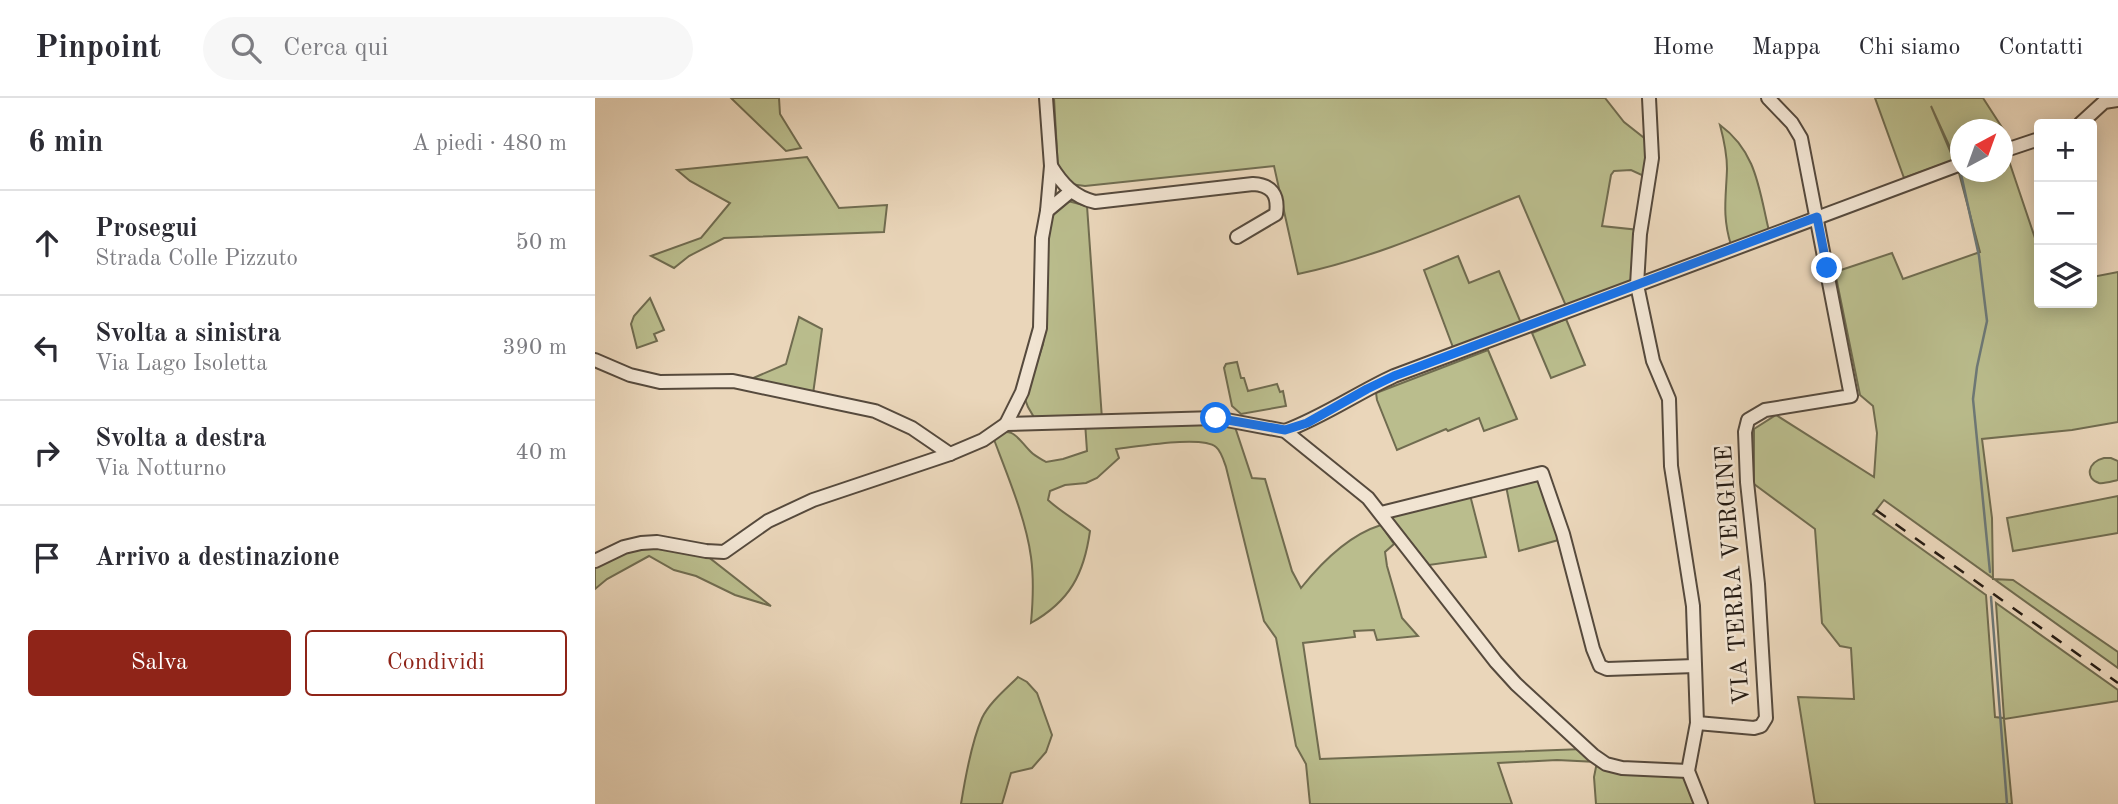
<!DOCTYPE html>
<html lang="it">
<meta charset="utf-8">
<style>
:root{--surface:#fff;--page:#f7f7f7;--text:#2b2b33;--muted:#7c7c81;--line:#e1e1e2;--accent:#8f2418}
body{margin:0;font-family:"Old Standard TT",serif;background:var(--page);color:var(--text)}
.controls{position:absolute;right:21px;top:21px;display:grid;overflow:hidden;border-radius:7px;box-shadow:0 4px 18px #0003}
.controls button{width:63px;height:63px;display:grid;place-items:center;padding:0;border:0;border-bottom:2px solid var(--line);background:var(--surface);color:var(--text);font:35px sans-serif}
.compass{position:absolute;left:1355px;top:21px;width:63px;height:63px;border-radius:50%;background:var(--surface);box-shadow:0 4px 18px #0003;rotate:41deg}
.stop{position:absolute;width:21px;height:21px;margin:-16px;border:5px solid #1a73e8;border-radius:50%;background:#fff}
.stop.end{background:#1a73e8;border-color:#fff;box-shadow:0 2px 7px #0008}
.list{margin:0;padding:0;list-style:none}
h2{display:flex;justify-content:space-between;align-items:center;height:91px;margin:0;padding:0 28px;font-size:30px}
h2 small{font-size:23px;font-weight:400;color:var(--muted)}
.list li{display:grid;grid-template-columns:46px 1fr auto;gap:21px;align-items:center;box-sizing:border-box;height:105px;padding:0 28px;border-top:2px solid var(--line)}
.list b{display:block;font-size:26px;white-space:nowrap}
.list p{margin:0;font-size:23px;white-space:nowrap;color:var(--muted)}
.list em{font-size:23px;font-style:normal;color:var(--muted)}
.actions{display:flex;gap:14px;padding:21px 28px}
.actions a{flex:1;padding:16px 0;border:2px solid var(--accent);border-radius:7px;text-align:center;font-size:24px;color:var(--accent)}
.actions .main{background:var(--accent);color:#fff}
.icon{flex:none;width:38px;height:38px;fill:none;stroke:currentColor;stroke-width:2;stroke-linecap:round;stroke-linejoin:round}
.map{position:relative;flex:none;width:1523px;height:706px;overflow:hidden}
header{display:flex;align-items:center;gap:42px;box-sizing:border-box;height:98px;padding:0 35px;background:var(--surface);border-bottom:2px solid var(--line)}
header strong{font-size:33px}
nav{display:flex;gap:38px;margin-inline-start:auto;font-size:24px}
.search{width:490px;height:63px;background:var(--page);display:flex;align-items:center;gap:18px;box-sizing:border-box;padding:0 24px;border-radius:38px;color:var(--muted);font-size:26px}
main{display:flex}
aside{flex:1;background:var(--surface)}
.map>svg:first-child{display:block}
.green{fill:#babd8d;stroke:#706c50;stroke-width:2}
.lines{fill:none;stroke-linecap:round;stroke-linejoin:round}
.stream{stroke:#6c7877;stroke-width:2.5}
.minor-casing{stroke:#564a3d;stroke-width:16}
.minor{stroke:#f1e4d2;stroke-width:12}
.rail{stroke:#251b13;stroke-width:2.5;stroke-dasharray:12 12;stroke-linecap:butt}
.route{stroke:#1a73e8;stroke-width:9}
.labels{text-anchor:middle;dominant-baseline:central;stroke-width:5;stroke-linejoin:round;paint-order:stroke}
.street-label{font-size:24px;fill:#251b13;stroke:#f1e4d2}
</style>
<header>
<strong>Pinpoint</strong>
<div class="search"><svg class="icon" aria-label="search" viewBox="0 0 24 24"><circle cx="10" cy="10" r="6"/><path d="M15 15l6 6"/></svg>Cerca qui</div>
<nav><a>Home</a><a>Mappa</a><a>Chi siamo</a><a>Contatti</a></nav>
</header>
<main>
<aside>
<h2>6 min<small>A piedi · 480 m</small></h2>
<ul class="list">
<li><svg class="icon" aria-label="ahead" viewBox="0 0 24 24"><path d="M12 20V5M6 11l6-6 6 6"/></svg><div><b>Prosegui</b><p>Strada Colle Pizzuto</p></div><em>50 m</em></li>
<li><svg class="icon" aria-label="left" viewBox="0 0 24 24"><path d="M17 20v-9H6M10 6l-5 5 5 5"/></svg><div><b>Svolta a sinistra</b><p>Via Lago Isoletta</p></div><em>390 m</em></li>
<li><svg class="icon" aria-label="right" viewBox="0 0 24 24"><path d="M7 20v-9h11M14 6l5 5-5 5"/></svg><div><b>Svolta a destra</b><p>Via Notturno</p></div><em>40 m</em></li>
<li><svg class="icon" aria-label="arrive" viewBox="0 0 24 24"><path d="M6 21V4h12l-3 4 3 4H6"/></svg><div><b>Arrivo a destinazione</b></div></li>
</ul>
<div class="actions"><a class="main">Salva</a><a>Condividi</a></div>
</aside>
<div class="map">
<svg width="1523" height="706" viewBox="0 0 1523 706">
<rect width="100%" height="100%" fill="#ead6ba"/>
<filter id="stains"><feTurbulence type="fractalNoise" baseFrequency=".00286" numOctaves="4"/><feColorMatrix values="0 0 0 0 .2 0 0 0 0 .09 0 0 0 0 .02 0 0 0 .5 -.17"/></filter>
<radialGradient id="worn" r=".72"><stop offset=".6" stop-color="#630" stop-opacity="0"/><stop offset="1" stop-color="#630" stop-opacity=".3"/></radialGradient>
<g class="green">
<polygon points="136,0 184,0 185,16 206,50 191,53"/>
<path d="M459 0H1010L1029 24 1053 43 1051 79 1036 72 1019 73 1016 77 1007 128 1044 132 1039 183 971 208 924 98C852 127 780 160 703 176L679 68 490 88 475 86 463 71Z"/>
<polygon points="1280,0 1388,0 1410,34 1408,35 1408,32 1366,32 1365,52 1358,56 1336,8 1359,62 1309,80"/>
<path d="M1125 27C1162 54 1164 92 1174 133L1136 147C1127 118 1131 100 1132 71 1132 56 1129 42 1125 27Z"/>
<polygon points="1412,57 1444,152 1444,205 1497,205 1497,179 1523,174 1523,324 1477,332 1387,341 1397,420 1398,481 1418,482 1523,554 1523,570 1289,402 1278,416 1391,497 1400,619 1409,620 1401,505 1523,592 1523,603 1409,621 1417,706 1220,706 1203,599 1259,601 1256,550 1245,548 1227,525 1220,431 1159,386 1159,331 1181,317 1279,379 1282,335 1278,308 1265,297 1240,174 1297,155 1308,181 1385,154 1364,75 1408,74 1408,59"/>
<polygon points="212,59 244,110 292,107 289,134 129,140 94,158 79,170 56,158 106,140 135,105 95,83 82,72"/>
<polygon points="473,103 492,108 507,321 440,321 433,309 430,301 448,246 450,225 451,156 455,119"/>
<polygon points="863,158 874,185 904,173 926,225 859,252 829,172"/>
<polygon points="55,200 69,232 59,236 62,243 42,250 36,226 39,218"/>
<polygon points="204,219 227,231 218,296 156,281 191,266"/>
<polygon points="971,221 990,267 956,280 937,235"/>
<polygon points="893,252 922,321 889,333 884,320 853,333 851,331 802,352 782,302 781,295"/>
<polygon points="642,264 646,280 649,280 653,293 682,286 685,294 688,293 691,308 646,316 637,308 629,270 631,266"/>
<path d="M621 323 639 326 657 380 670 381 697 473 706 490C726 465 754 437 786 427L799 446 790 454 792 468 807 520 823 538 782 542 779 532 759 533 760 539 708 545 725 661 988 651 1002 664 1093 679 1103 706H1001L999 679 1002 664 962 662 903 665 917 706H715L711 666 701 648 681 540 669 523 631 369C629 363 626 353 621 349 607 337 541 349 521 351L524 360 502 380 491 385 470 387 455 393 453 402C466 414 481 422 495 433 489 476 475 503 436 525 438 503 439 481 436 459 431 421 412 376 398 339 418 325 424 343 436 354 440 358 446 361 451 364L468 361 492 353 490 324Z"/>
<path d="M1509 360H1516L1523 363V382C1518 383 1509 386 1504 385 1490 381 1492 364 1509 360Z"/>
<polygon points="937,381 948,384 967,441 924,453 911,388"/>
<polygon points="875,397 891,459 834,467 794,417"/>
<polygon points="1523,398 1523,435 1418,453 1412,420"/>
<path d="M76 447 112 458 176 508 140 497 101 478 79 472 54 458 12 481 0 491V470C23 451 48 450 76 447Z"/>
<path d="M423 579 432 584 442 595 457 637 451 654 437 670 416 675 407 706H366C370 681 377 643 387 620 394 605 411 591 423 579Z"/>
</g>
<g class="lines">
<g class="stream">
<polyline points="1366,76 1384,158 1392,223 1382,269 1378,301 1395,474"/>
<polyline points="1396,499 1412,706"/>
</g>
<g class="minor-casing">
<g id="minor">
<polyline points="1054,0 1057,60 1045,136 1042,187 1058,263 1074,301 1076,368 1098,508 1102,625 1093,673 1106,706"/>
<polyline points="1485,26 1509,4 1523,2"/>
<polyline points="1408,53 1444,41"/>
<path d="M456 68C467 86 479 99 500 104L658 86C676 87 684 96 681 116L642 139"/>
<polyline points="452,113 476,93"/>
<polyline points="0,262 35,277 65,284 138,283 280,313 317,330 355,356"/>
<polyline points="411,326 427,294 445,230 447,140 452,113 456,68 451,0"/>
<path d="M690 333C728 319 762 295 799 278L1366 66"/>
<polyline points="786,415 947,375 968,436 998,551 1005,568 1012,571 1100,568"/>
<polyline points="0,463 29,449 46,445 62,444 111,453 129,454 173,423 218,402 355,356 388,342 411,326 621,320 690,333 773,400 901,564 921,586 998,657 1011,666 1027,670 1093,673"/>
<polyline points="1102,625 1159,630 1166,628 1171,620 1163,486 1152,384 1150,334 1153,322 1170,312 1256,298 1206,40 1197,25 1173,0"/>
</g>
</g>
<use href="#minor" class="minor"/>
<polyline class="rail" points="1281,412 1523,585"/>
</g>
<g class="lines">
<polyline class="route" points="621,320 690,332 712,325 772,291 799,278 1222,119 1232,170"/>
</g>
<g class="labels">
<g class="street-label">
<text transform="translate(1139 477) rotate(-94)">VIA TERRA VERGINE</text>
</g>
</g>
<rect width="100%" height="100%" filter="url(#stains)"/>
<rect width="100%" height="100%" fill="url(#worn)"/>
</svg>
<div class="controls">
<button>+</button>
<button>−</button>
<button><svg class="icon" aria-label="layers" viewBox="0 0 24 24"><path d="M12 4l9 5-9 5-9-5zM3 14l9 5 9-5"/></svg></button>
</div>
<svg class="compass" viewBox="-18 -18 36 36"><path d="M0-13l5 13h-10z" fill="#e53935"/><path d="M0 13l5-13h-10z" fill="#7c7c81"/></svg>
<div class="stop" style="left:621px;top:320px"></div>
<div class="stop end" style="left:1232px;top:170px"></div>
</div>
</main>
